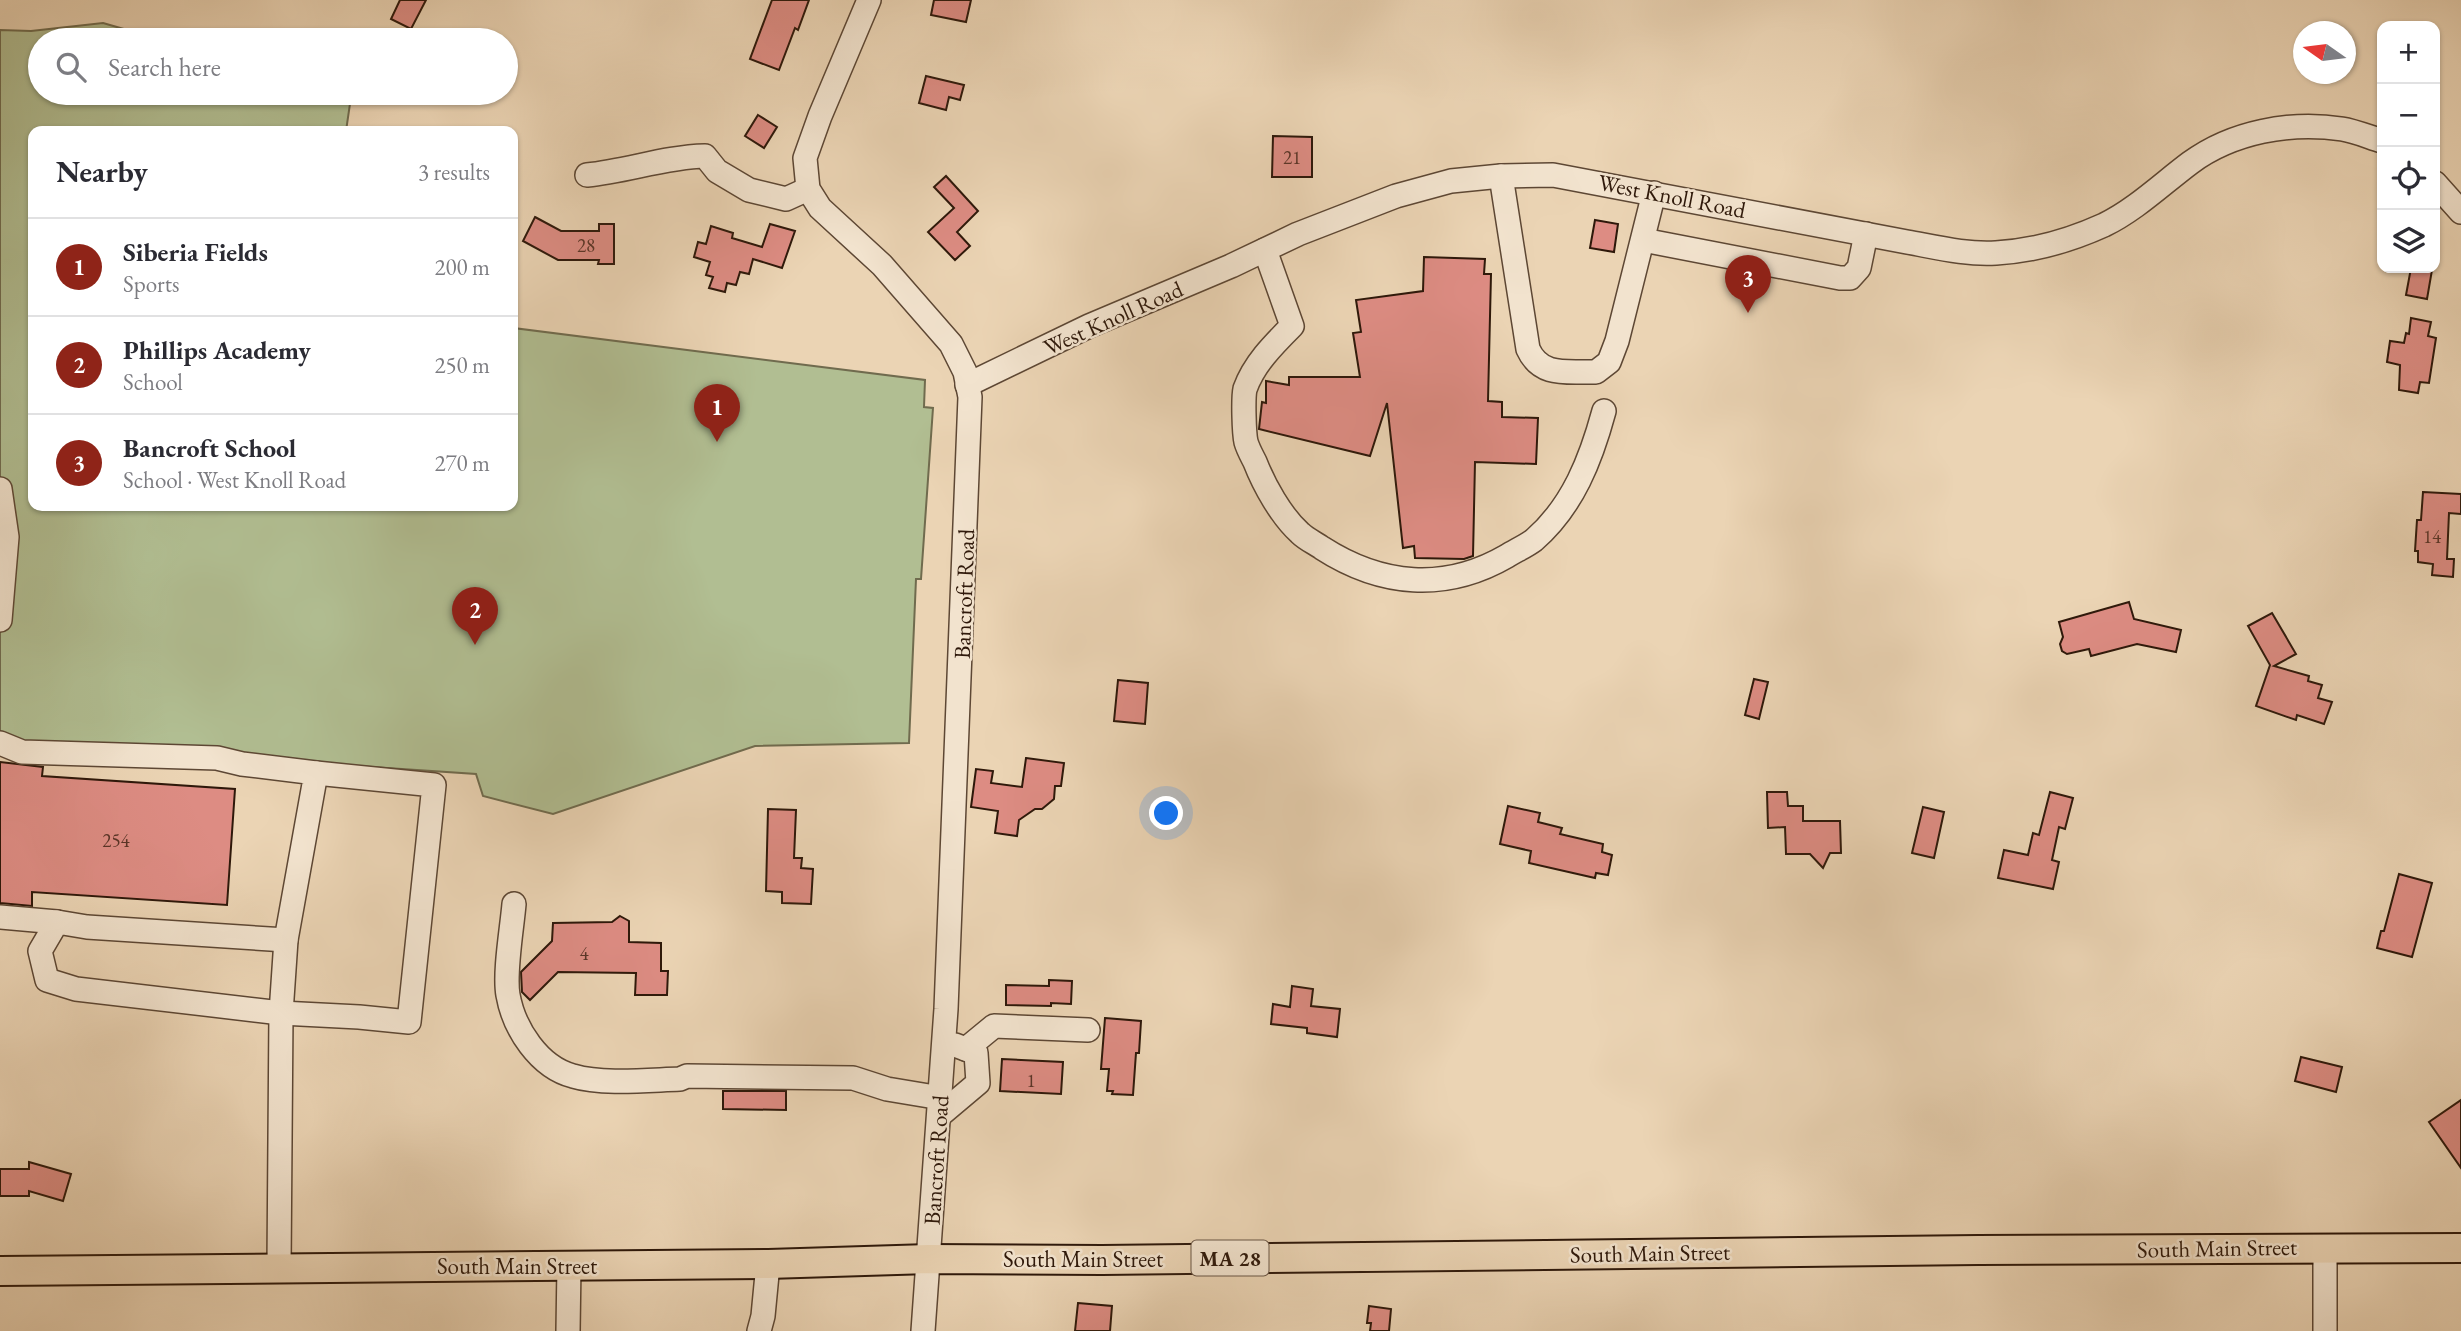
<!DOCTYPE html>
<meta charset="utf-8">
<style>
:root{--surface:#fff;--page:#f2f2f3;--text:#2b2b33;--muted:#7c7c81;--line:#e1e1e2;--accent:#8f2418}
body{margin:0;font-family:"EB Garamond",serif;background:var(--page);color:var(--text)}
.controls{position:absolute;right:21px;top:21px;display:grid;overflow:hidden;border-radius:14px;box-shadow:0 2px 5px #0004}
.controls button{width:63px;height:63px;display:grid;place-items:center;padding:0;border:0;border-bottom:2px solid var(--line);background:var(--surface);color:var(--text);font:35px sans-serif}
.compass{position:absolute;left:2293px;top:21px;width:63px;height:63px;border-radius:50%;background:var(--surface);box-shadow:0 2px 5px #0004;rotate:284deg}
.you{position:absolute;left:1167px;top:814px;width:24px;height:24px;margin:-18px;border:5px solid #fff;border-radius:50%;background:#1a73e8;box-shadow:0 0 0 10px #1a73e833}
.badge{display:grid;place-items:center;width:46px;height:46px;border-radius:50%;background:var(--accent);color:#fff;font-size:23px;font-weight:700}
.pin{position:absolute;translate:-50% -58px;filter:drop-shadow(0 2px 4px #0008)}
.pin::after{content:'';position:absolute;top:37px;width:24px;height:21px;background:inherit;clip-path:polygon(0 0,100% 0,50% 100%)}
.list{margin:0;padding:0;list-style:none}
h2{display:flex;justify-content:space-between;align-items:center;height:91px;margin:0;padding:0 28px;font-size:30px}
h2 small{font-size:23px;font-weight:400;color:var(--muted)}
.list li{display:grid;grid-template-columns:46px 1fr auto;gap:21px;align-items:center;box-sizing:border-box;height:98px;padding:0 28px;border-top:2px solid var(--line)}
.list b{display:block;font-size:26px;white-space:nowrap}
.list p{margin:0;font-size:23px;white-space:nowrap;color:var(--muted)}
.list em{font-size:23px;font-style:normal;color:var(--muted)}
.icon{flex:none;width:38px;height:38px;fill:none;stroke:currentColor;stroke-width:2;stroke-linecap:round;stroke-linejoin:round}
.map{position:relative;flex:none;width:2461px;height:1331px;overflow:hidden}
.search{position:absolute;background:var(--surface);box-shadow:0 2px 5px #0004;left:28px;top:28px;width:490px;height:77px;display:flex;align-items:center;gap:18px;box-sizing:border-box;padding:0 24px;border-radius:38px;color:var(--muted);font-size:26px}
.panel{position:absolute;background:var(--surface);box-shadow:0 2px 5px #0004;left:28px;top:126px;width:490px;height:385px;border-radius:14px}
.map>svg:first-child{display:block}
.green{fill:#b1be92;stroke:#706b4e;stroke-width:2}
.building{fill:#dd8c83;stroke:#2e180a;stroke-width:2}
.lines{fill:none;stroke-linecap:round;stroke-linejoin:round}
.minor-casing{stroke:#5d4734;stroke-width:26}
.major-casing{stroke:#2e180a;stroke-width:32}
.minor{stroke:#f2e3ce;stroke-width:23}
.major{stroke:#ebd4b4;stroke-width:28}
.labels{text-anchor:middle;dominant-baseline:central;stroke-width:5;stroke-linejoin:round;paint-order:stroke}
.number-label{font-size:19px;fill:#5a3528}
.shield{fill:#f2e3ce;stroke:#695545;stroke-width:2}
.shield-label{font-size:21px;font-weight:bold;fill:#2e180a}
.street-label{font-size:23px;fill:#2e180a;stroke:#f2e3ce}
</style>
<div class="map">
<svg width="2461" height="1331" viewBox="0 0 2461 1331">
<rect width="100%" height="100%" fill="#ebd4b4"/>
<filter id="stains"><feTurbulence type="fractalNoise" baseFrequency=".00286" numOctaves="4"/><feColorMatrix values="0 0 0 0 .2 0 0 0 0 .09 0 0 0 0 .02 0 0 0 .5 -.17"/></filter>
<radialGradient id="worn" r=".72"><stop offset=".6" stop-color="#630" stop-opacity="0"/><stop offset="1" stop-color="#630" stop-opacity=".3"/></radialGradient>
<polygon class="green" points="103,23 162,40 40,40 40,93 338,93 351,97 346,131 33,131 33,506 513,506 513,328 925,380 924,407 933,408 921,579 916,579 909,743 755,746 553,814 483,796 476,774 0,742 0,30 31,31"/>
<g class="building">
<polygon points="400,0 426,0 411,29 391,19"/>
<polygon points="772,0 809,0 798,30 795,28 779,70 750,59"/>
<polygon points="934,0 971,0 966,22 931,15"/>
<polygon points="926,76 964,85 960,100 949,97 946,110 919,103"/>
<polygon points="758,115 777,127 764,148 745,136"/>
<polygon points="1273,136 1312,137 1312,177 1272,177"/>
<polygon points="946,176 978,211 957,232 970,246 955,260 928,232 954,208 934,187"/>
<polygon points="535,217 561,231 599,231 599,224 614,224 614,264 598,264 599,260 558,260 523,241"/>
<polygon points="1595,220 1618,224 1614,252 1590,248"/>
<polygon points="770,224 795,231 782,268 753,259 749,274 740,272 736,285 727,283 725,292 709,288 713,277 706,275 710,262 694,257 698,242 706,244 711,226 733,233 732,238 762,247"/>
<polygon points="1424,257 1485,259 1484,274 1491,274 1488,401 1502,402 1502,417 1538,418 1536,464 1475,462 1473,556 1464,559 1415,558 1414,546 1403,548 1387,403 1370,456 1259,429 1262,402 1266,403 1266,381 1289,385 1289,377 1360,377 1353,333 1361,332 1356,300 1423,291"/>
<polygon points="2411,268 2432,270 2427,299 2406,295"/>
<polygon points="2411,318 2431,322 2428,336 2436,338 2429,383 2420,382 2418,393 2399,390 2400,365 2387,362 2390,341 2404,343 2406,333 2409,334"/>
<polygon points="2423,492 2461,494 2461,514 2449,513 2447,559 2454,559 2453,577 2432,575 2433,564 2418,562 2418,551 2415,551 2417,520 2421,520"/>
<polygon points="2129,602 2134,619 2181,630 2176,652 2137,644 2091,656 2089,649 2067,654 2062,651 2060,644 2063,637 2059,622"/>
<polygon points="2272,613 2296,654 2274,666 2309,676 2308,681 2322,685 2318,698 2332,702 2324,724 2297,715 2296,720 2256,706 2270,665 2248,626"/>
<polygon points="1754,679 1768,682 1759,719 1745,715"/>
<polygon points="1118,680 1148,683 1145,724 1114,721"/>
<polygon points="1026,758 1064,763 1061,786 1055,786 1054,799 1042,809 1035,809 1019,820 1017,836 995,833 998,811 971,807 976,769 993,771 991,783 1022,787"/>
<polygon points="0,762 43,767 42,776 235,789 227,905 32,892 32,906 0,903"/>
<polygon points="1767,792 1787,792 1788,806 1803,806 1803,821 1840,821 1841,853 1830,853 1823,868 1810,854 1786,854 1785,827 1768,828"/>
<polygon points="2050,792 2073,798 2065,829 2059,827 2052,860 2059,862 2053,889 1998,878 2004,850 2028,855 2033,833 2039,835"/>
<polygon points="1508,806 1540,813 1538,822 1562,828 1560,834 1603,844 1602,852 1612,855 1608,875 1596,873 1595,878 1529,863 1531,851 1500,844"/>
<polygon points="1923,807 1944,812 1934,858 1912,853"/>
<polygon points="768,809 796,810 794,858 802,858 801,868 813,869 811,904 782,903 782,892 766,891"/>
<polygon points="2399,874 2432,883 2412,957 2377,948 2381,931 2384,931"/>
<polygon points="620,916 629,921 629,942 661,943 661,971 668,971 667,995 635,995 636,973 558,972 530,1000 522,992 521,972 552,941 553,923 612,922"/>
<polygon points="1049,980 1072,981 1071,1004 1051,1003 1051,1006 1006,1005 1006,985 1049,986"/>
<polygon points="1292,986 1313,989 1311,1006 1340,1009 1337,1037 1307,1033 1307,1028 1271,1024 1273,1004 1290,1007"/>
<polygon points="1105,1018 1141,1021 1139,1053 1136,1053 1133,1095 1112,1094 1113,1091 1107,1091 1109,1069 1101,1069"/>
<polygon points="2301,1057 2342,1067 2336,1092 2295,1081"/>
<polygon points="1002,1059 1063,1062 1061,1094 1000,1091"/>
<polygon points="723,1091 786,1091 786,1110 723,1109"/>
<polygon points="2461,1100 2461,1168 2429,1122"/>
<polygon points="29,1162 71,1174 63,1201 29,1191 29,1196 0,1196 0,1169 29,1169"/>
<polygon points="1078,1303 1112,1306 1110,1331 1075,1331"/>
<polygon points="1369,1306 1391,1309 1389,1331 1370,1331 1371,1323 1367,1323"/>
</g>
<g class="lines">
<g class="minor-casing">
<g id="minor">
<polyline points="869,0 820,116 805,158 808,189 820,208 882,265 951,344 965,372 970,397 946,1009 923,1331"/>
<path d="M587 175C627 171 665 157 705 156L717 171 749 190 786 199 808 189"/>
<path d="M1501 176 1528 349C1541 378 1568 371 1596 372L1609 362 1617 341 1654 193"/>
<polyline points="2435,183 2461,212"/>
<polyline points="1643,240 1840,278 1850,278 1859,268 1866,234"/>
<path d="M1265 250 1292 326C1273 345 1254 364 1245 389 1243 398 1244 433 1246 442 1248 449 1252 456 1255 462 1264 485 1281 516 1300 533 1306 539 1315 543 1322 548 1381 586 1445 592 1507 556 1515 551 1526 546 1534 540 1573 506 1591 459 1604 411"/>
<path d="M967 385 1089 326 1231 266 1298 234 1396 196 1451 181 1501 176 1553 175 1907 242C1935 247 1967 255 1996 253 2032 251 2071 240 2104 225 2135 210 2162 184 2190 163 2232 132 2290 121 2342 129 2355 131 2369 137 2382 141"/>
<polyline points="0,489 7,537 0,620"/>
<polyline points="0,743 22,752 217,758 242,764 316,773 286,940 281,1013 279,1267"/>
<path d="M514 904C512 928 504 973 508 995 514 1029 539 1067 573 1076 603 1085 649 1080 680 1079L687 1076 853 1078 887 1089 941 1098"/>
<polyline points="0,917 57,922"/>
<polyline points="286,940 87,927 57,922 40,951 47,980 76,989 281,1013 359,1017 409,1022 434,785 316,773"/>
<polyline points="966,1049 994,1026 1088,1030"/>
<polyline points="940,1115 978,1083 976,1053 955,1045"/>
<polyline points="568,1331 569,1265"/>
<polyline points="759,1331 763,1316 768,1264"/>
<polyline points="2325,1331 2325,1247"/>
</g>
</g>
<g class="major-casing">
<polyline id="major" points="0,1271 768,1264 929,1259 1102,1260 1978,1250 2461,1248"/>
</g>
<use href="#minor" class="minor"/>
<use href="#major" class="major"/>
</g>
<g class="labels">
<g class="number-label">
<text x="1292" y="157">21</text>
<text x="586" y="245">28</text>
<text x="2432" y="536">14</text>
<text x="116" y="840">254</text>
<text x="584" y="953">4</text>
<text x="1031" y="1080">1</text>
</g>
<rect class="shield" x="1191.5" y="1240.5" width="77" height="35" rx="5"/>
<g class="shield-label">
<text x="1230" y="1258">MA 28</text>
</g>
<g class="street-label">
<text transform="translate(1672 196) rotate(11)">West Knoll Road</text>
<text transform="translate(1113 318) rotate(-24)">West Knoll Road</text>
<text transform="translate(964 594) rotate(-88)">Bancroft Road</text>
<text transform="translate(936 1160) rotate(-86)">Bancroft Road</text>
<text transform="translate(2217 1248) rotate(-1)">South Main Street</text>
<text transform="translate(1650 1253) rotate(-1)">South Main Street</text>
<text x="1083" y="1259">South Main Street</text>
<text x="517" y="1266">South Main Street</text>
</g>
</g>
<rect width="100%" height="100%" filter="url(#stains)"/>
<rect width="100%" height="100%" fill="url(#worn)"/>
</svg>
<div class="controls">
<button>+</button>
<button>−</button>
<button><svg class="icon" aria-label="locate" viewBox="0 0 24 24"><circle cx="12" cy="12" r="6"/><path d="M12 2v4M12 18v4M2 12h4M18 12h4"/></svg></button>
<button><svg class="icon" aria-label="layers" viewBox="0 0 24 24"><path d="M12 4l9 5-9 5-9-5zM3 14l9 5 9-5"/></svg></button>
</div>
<svg class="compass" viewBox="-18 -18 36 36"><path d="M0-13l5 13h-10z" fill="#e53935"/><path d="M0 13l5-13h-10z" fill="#7c7c81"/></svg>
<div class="you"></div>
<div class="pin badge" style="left:717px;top:442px">1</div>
<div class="pin badge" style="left:475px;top:645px">2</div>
<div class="pin badge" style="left:1748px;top:313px">3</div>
<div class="search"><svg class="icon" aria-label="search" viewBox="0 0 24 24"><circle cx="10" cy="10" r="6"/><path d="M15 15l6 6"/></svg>Search here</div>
<section class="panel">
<h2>Nearby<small>3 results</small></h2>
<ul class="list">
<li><span class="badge">1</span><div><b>Siberia Fields</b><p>Sports</p></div><em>200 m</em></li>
<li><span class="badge">2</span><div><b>Phillips Academy</b><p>School</p></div><em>250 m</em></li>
<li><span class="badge">3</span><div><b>Bancroft School</b><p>School · West Knoll Road</p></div><em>270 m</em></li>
</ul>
</section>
</div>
